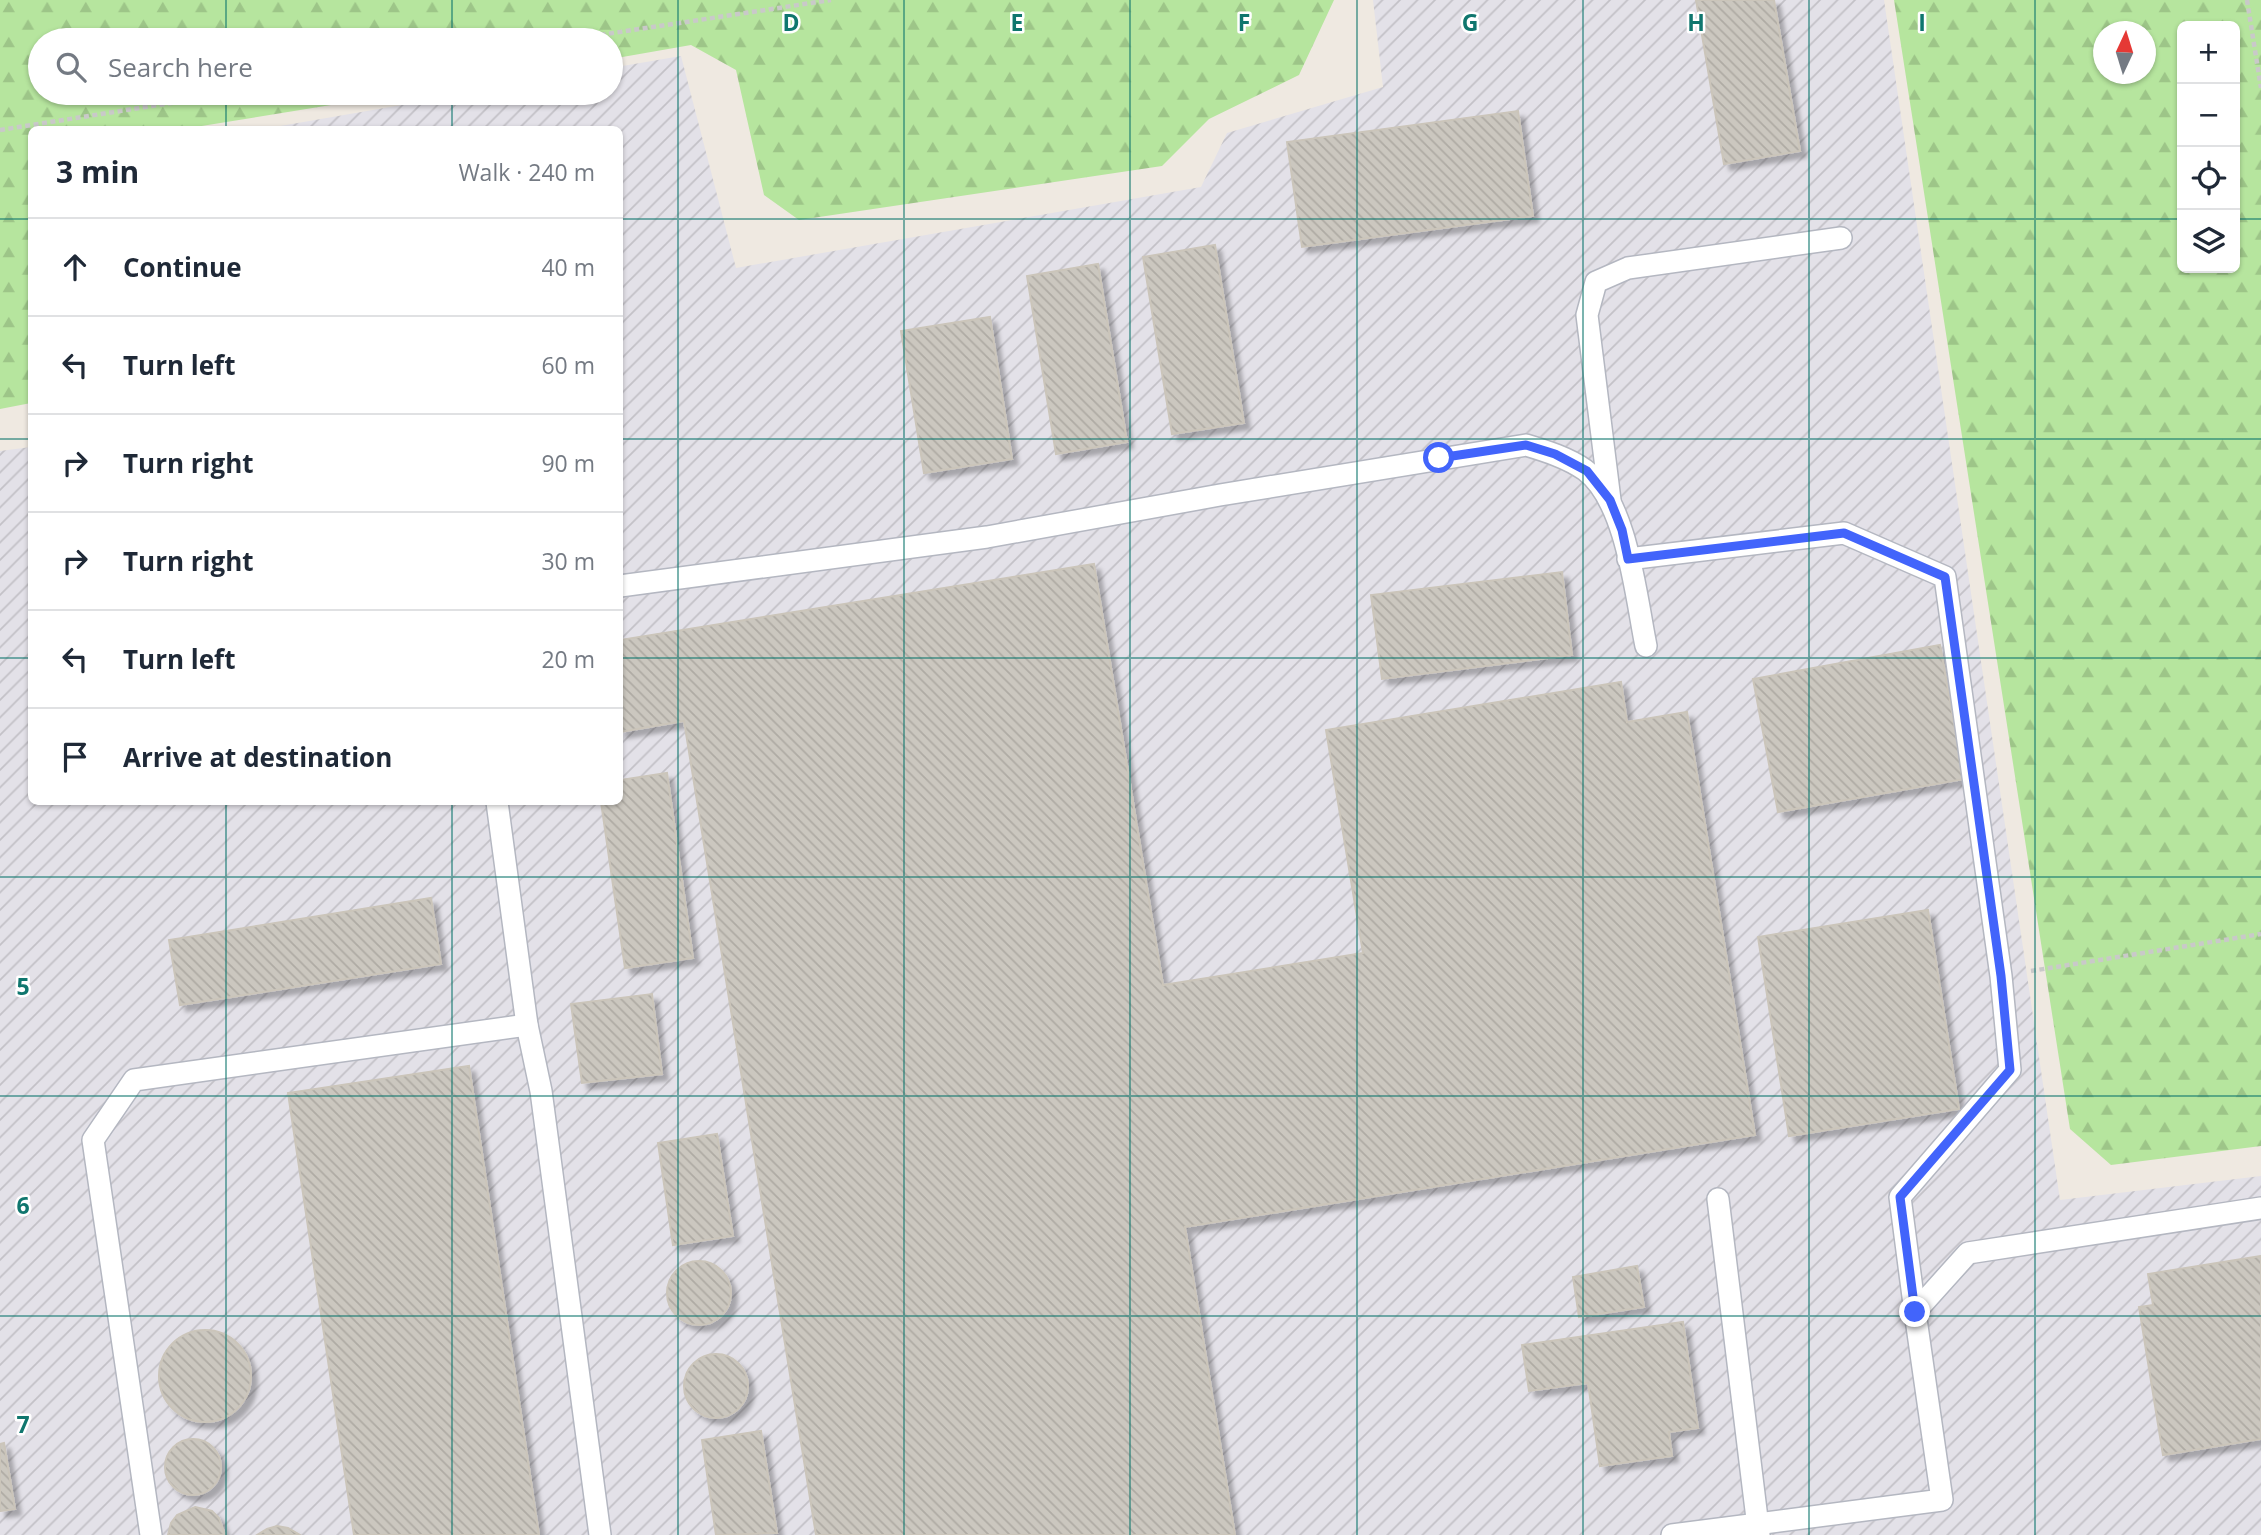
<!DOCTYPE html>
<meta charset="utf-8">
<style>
:root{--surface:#fff;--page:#f6f6f7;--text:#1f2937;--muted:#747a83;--line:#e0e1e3}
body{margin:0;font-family:"Open Sans",sans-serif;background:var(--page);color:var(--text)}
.controls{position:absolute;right:21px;top:21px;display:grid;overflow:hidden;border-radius:10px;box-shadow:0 2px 5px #0004}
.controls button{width:63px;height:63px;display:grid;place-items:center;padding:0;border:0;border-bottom:2px solid var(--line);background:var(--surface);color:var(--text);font:35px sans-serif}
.compass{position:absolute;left:2093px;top:21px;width:63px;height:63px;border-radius:50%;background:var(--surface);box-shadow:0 2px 5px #0004;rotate:4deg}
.stop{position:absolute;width:21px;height:21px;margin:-16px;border:5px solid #4264fb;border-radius:50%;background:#fff}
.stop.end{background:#4264fb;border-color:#fff;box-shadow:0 2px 7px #0008}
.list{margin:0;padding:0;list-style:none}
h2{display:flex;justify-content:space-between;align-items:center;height:91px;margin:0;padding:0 28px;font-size:30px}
h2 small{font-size:23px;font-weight:400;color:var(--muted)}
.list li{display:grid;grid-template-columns:46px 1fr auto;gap:21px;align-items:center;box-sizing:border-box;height:98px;padding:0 28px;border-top:2px solid var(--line)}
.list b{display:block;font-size:26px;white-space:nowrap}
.list em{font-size:23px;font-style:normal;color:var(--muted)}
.icon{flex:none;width:38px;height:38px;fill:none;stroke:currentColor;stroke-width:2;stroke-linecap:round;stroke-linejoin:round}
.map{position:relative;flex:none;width:2261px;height:1535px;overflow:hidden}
.search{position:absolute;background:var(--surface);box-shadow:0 2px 5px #0004;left:28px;top:28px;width:595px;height:77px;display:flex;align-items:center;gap:18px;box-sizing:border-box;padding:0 24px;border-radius:38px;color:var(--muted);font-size:26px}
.panel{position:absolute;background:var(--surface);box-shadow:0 2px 5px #0004;left:28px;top:126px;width:595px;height:679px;border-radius:10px}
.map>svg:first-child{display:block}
.industrial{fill:url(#industrial-furrows)}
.forest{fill:url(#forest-firs);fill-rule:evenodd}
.building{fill:url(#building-back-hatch);stroke:#cbc5ba;stroke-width:2;filter:url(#shadow)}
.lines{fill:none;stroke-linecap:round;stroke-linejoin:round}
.lane-casing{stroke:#b4b7c1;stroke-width:24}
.path{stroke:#c9c9c9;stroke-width:4.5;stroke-dasharray:5 3.5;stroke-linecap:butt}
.lane{stroke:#fff;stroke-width:21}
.route{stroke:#4264fb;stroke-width:9}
.grid{fill:none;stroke:#0f766e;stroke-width:2;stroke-opacity:0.55}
.grid-label{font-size:23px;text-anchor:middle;font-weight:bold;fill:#0f766e;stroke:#fff;stroke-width:5;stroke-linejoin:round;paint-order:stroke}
</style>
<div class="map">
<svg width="2261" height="1535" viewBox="0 0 2261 1535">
<defs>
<pattern id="industrial-furrows" width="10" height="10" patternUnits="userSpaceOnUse" patternTransform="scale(1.75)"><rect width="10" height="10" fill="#e3e1e8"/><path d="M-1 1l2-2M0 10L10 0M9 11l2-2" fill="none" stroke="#c3c1c7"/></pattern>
<pattern id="forest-firs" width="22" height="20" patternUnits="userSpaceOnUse" patternTransform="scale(1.75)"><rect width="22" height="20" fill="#b6e59e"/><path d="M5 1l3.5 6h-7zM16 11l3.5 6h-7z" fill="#9dc588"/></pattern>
<pattern id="building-back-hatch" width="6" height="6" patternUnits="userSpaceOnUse" patternTransform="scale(1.75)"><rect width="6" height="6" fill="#cbc7bf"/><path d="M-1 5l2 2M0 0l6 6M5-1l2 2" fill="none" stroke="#afaba4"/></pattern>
<filter id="shadow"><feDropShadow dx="6" dy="6" stdDeviation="2" flood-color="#0004"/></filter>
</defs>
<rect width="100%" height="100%" fill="#efe9e1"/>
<polygon class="industrial" points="1373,0 1884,0 2060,1200 2261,1176 2261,1535 0,1535 0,451 31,447 32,802 620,802 620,130 263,129 471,93 611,93 611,68 681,56 736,268 1201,187 1227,133 1383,87"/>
<g class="forest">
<polygon points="0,0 1334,0 1299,75 1209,119 1162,166 799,220 764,195 736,70 691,45 611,59 611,40 40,40 40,93 405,93 183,129 32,130 31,403 0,409"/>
<path d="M1894 0H2261V1146L2111 1165 2070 1129ZM2182 26H2235V268H2182ZM2104 32H2146V74H2104Z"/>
</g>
<g class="building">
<polygon points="1696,0 1774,0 1800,151 1724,164"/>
<polygon points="1518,111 1533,216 1302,247 1287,142"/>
<polygon points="1215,245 1244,423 1172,434 1143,257"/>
<polygon points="1098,264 1127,442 1056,454 1027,276"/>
<polygon points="990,317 1012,459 924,473 901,331"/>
<polygon points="1094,564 1163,985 1363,953 1326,730 1621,682 1627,722 1687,712 1755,1135 1185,1227 1235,1535 816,1535 684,721 620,732 620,640"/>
<polygon points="1562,572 1572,655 1382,679 1371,595"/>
<polygon points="1940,645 1964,779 1778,812 1753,679"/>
<polygon points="667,773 693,958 625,968 601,802 620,802 620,780"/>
<polygon points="431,898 441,964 180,1005 169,940"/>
<polygon points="1928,910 1959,1109 1789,1136 1758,937"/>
<polygon points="652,994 662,1074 582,1083 571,1004"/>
<polygon points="469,1066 539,1535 354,1535 288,1093"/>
<polygon points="717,1134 733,1236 673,1245 658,1143"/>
<polygon points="2261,1256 2261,1439 2163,1455 2139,1307 2153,1305 2148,1274"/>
<circle cx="699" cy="1293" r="32"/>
<polygon points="1637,1266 1644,1307 1579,1317 1573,1277"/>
<polygon points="1683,1322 1698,1428 1669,1432 1672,1456 1600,1466 1588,1383 1529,1391 1522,1345"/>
<circle cx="205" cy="1376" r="46"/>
<circle cx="716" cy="1386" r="32"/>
<polygon points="761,1431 777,1533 716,1535 702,1440"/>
<circle cx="193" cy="1467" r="28"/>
<polygon points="4,1443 15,1509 0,1511 0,1444"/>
<polygon points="195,1507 212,1511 219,1518 225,1535 168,1535 171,1523 177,1515"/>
<polygon points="277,1526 288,1528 300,1535 257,1535 267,1529"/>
</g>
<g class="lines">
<g class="lane-casing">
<g id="lane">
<polyline points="1610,500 1587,315 1596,282 1628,268 1841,238"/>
<polyline points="1628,559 1844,533 1945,577 2001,976 2010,1070 1900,1197 1915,1312"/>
<path d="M620 586 987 537 1220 495 1526 445C1546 451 1568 458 1585 470 1627 501 1636 597 1646 646"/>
<polyline points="497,802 527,1025 541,1091 600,1535"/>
<polyline points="1718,1199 1759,1535"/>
<polyline points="151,1535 93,1140 134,1080 527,1025"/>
<polyline points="1672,1535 1942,1500 1915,1312 1968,1253 2261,1208"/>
</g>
</g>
<g class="path">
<polyline points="2247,0 2261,88"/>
<polyline points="567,40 831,0"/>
<polyline points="0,130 234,93"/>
<polyline points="2031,971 2261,934"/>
</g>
<use href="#lane" class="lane"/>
</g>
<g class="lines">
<polyline class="route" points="1439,458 1526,445 1555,454 1587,471 1610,500 1622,530 1628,559 1844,533 1945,577 2001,976 2010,1070 1900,1197 1915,1312"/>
</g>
<path class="grid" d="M226 0V40M452 0V40M678 0V1535M904 0V1535M1130 0V1535M1357 0V1535M1583 0V1535M1809 0V1535M2035 0V1535M226 93V130M452 93V130M0 219H32M620 219H2182M2235 219H2261M0 439H32M620 439H2261M0 658H32M620 658H2261M226 802V1535M452 802V1535M0 877H2261M0 1096H2261M0 1316H2261"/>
<g class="grid-label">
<text x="791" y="31">D</text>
<text x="1017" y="31">E</text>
<text x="1244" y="31">F</text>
<text x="1470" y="31">G</text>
<text x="1696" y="31">H</text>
<text x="1922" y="31">I</text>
<text x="23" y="995">5</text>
<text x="23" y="1214">6</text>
<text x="23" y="1433">7</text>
</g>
</svg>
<div class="controls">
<button>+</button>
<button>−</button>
<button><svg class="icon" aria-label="locate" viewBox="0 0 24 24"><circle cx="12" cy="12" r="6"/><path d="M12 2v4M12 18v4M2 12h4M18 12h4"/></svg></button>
<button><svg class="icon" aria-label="layers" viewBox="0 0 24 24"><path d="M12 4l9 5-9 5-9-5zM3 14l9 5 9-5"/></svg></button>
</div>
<svg class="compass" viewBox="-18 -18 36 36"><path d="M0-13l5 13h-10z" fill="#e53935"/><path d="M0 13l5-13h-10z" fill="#747a83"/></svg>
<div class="stop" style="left:1439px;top:458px"></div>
<div class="stop end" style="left:1915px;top:1312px"></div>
<div class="search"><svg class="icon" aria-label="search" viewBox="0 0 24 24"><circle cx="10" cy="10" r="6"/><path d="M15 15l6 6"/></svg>Search here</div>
<section class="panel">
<h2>3 min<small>Walk · 240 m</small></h2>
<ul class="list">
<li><svg class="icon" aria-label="ahead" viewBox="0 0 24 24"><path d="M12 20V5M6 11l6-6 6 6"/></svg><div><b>Continue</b></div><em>40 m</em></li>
<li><svg class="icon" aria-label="left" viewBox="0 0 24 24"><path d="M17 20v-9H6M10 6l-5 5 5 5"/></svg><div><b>Turn left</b></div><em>60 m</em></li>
<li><svg class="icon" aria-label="right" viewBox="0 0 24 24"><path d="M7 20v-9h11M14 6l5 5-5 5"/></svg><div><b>Turn right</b></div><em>90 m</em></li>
<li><svg class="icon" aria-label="right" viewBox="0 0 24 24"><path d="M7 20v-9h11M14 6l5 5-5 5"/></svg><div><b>Turn right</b></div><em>30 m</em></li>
<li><svg class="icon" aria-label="left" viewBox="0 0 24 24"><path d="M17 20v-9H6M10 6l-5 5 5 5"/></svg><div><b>Turn left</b></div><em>20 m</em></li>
<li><svg class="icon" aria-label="arrive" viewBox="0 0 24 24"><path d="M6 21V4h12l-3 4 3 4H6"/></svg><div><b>Arrive at destination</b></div></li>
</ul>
</section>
</div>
